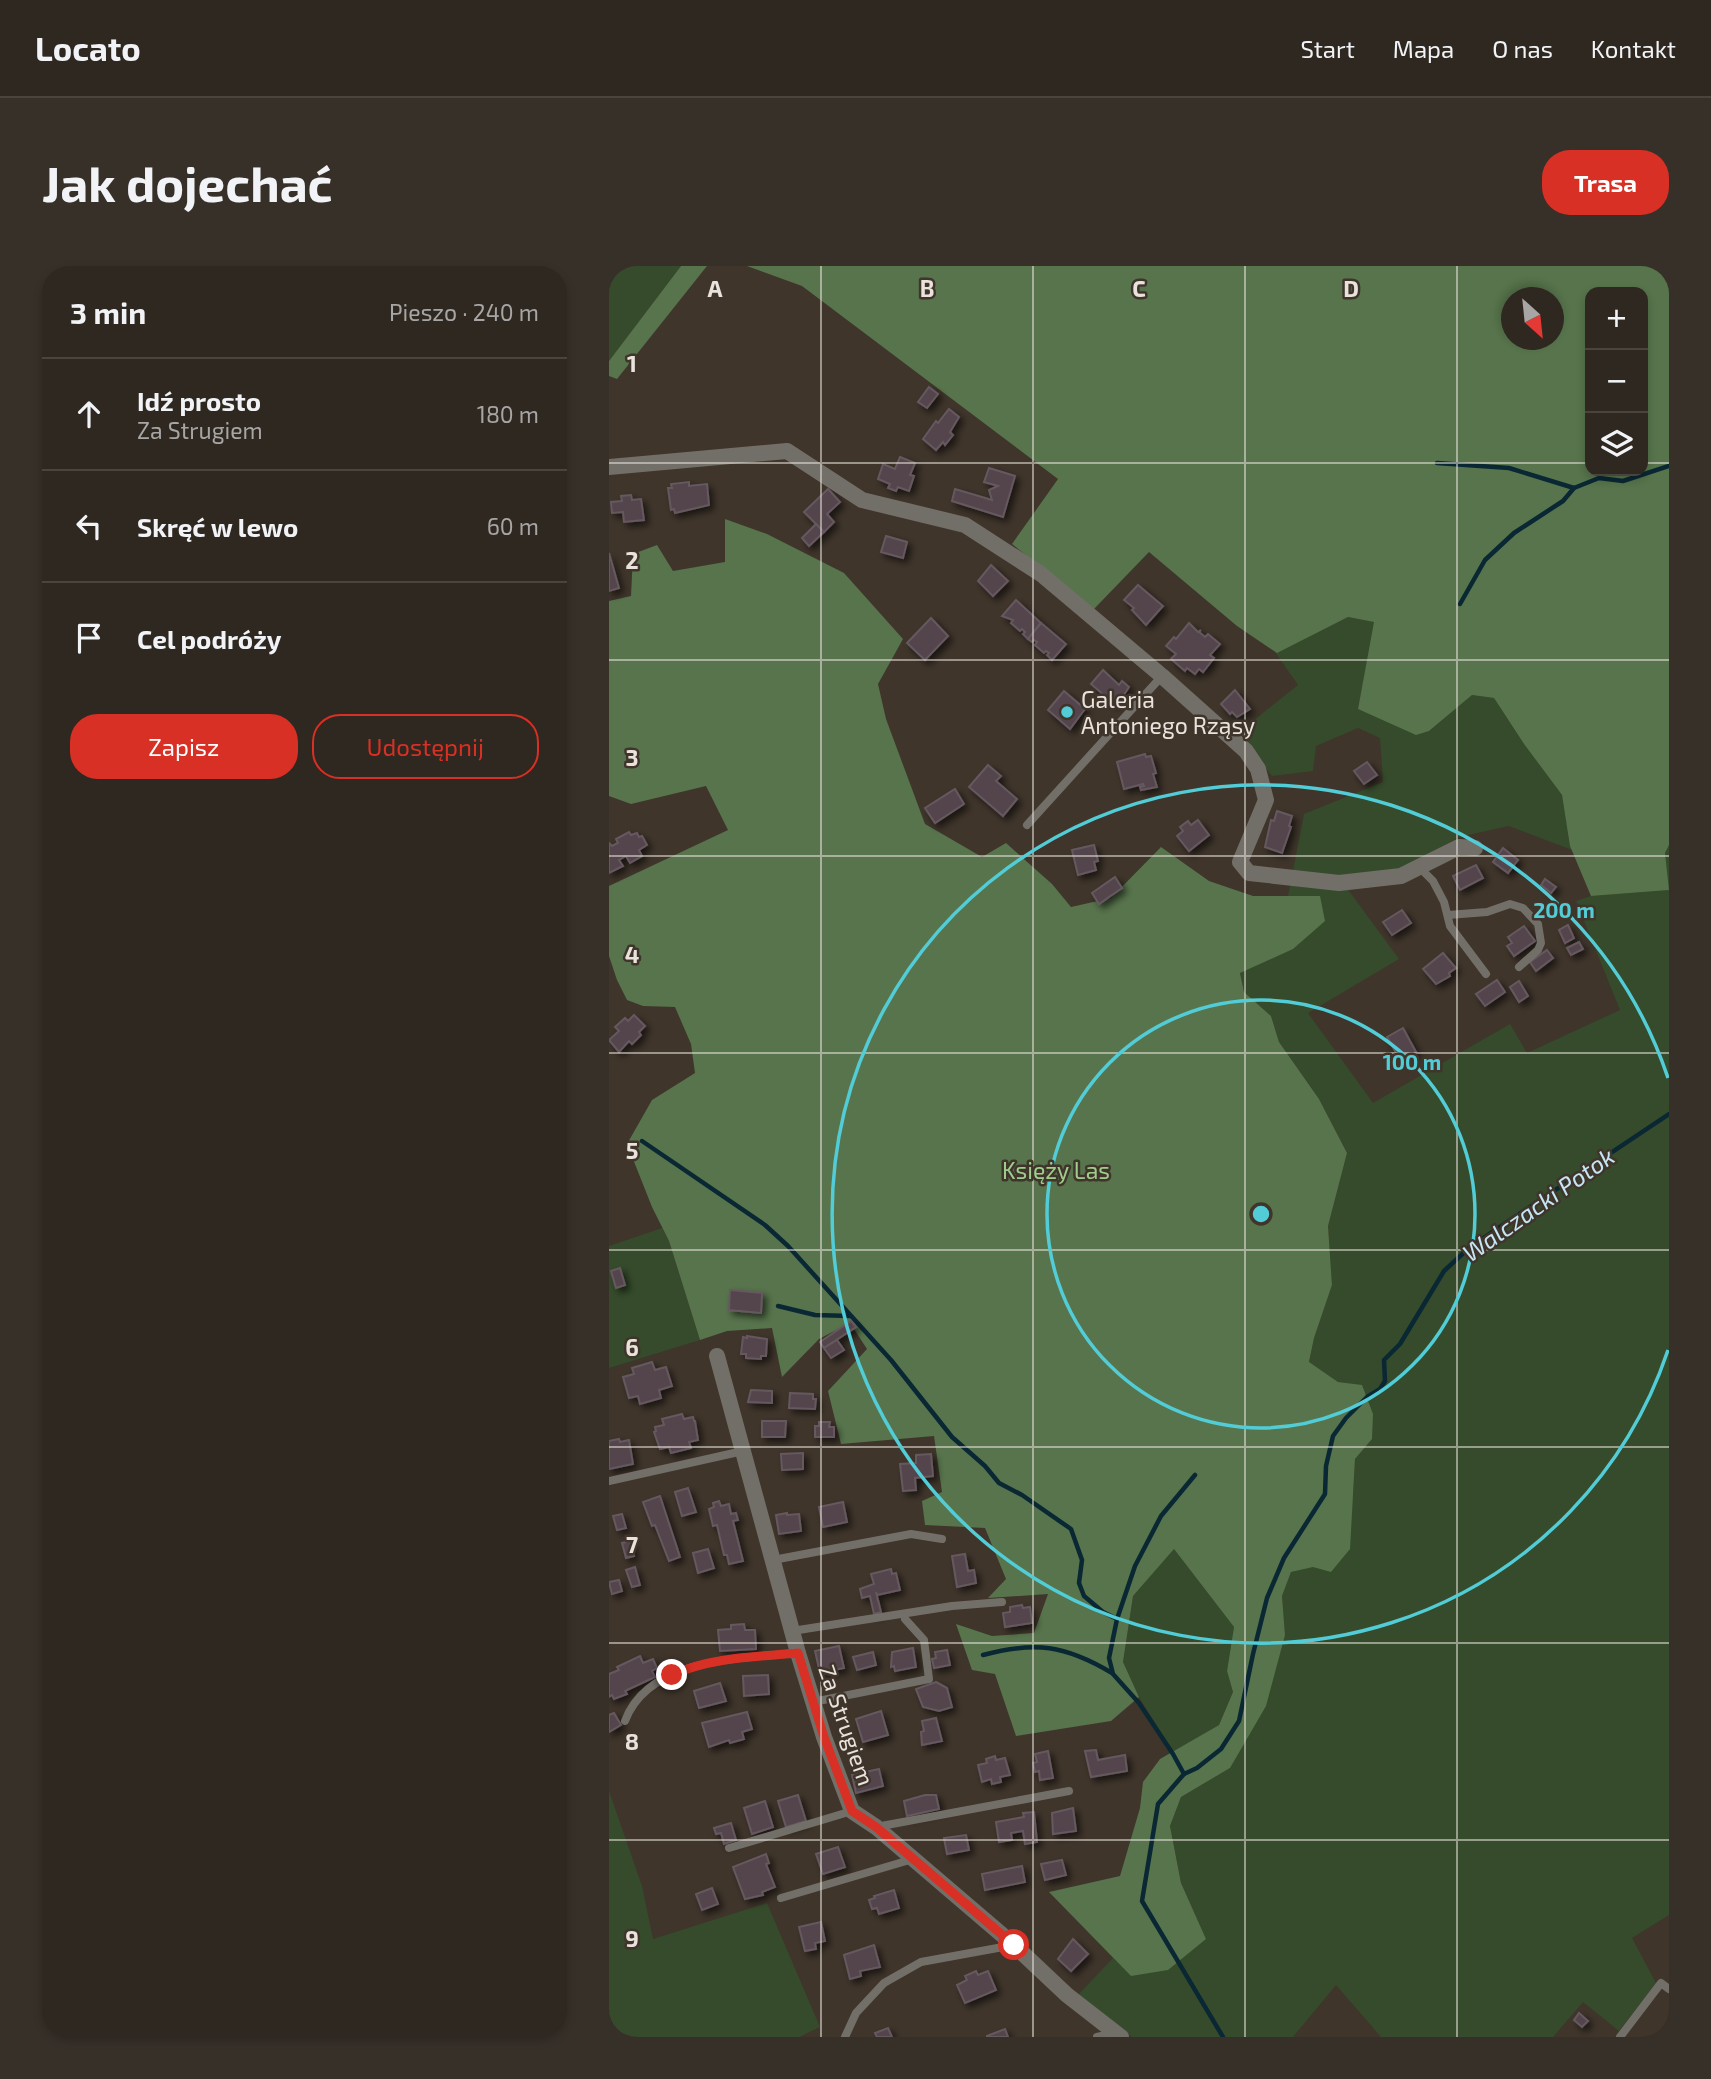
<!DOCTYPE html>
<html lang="pl">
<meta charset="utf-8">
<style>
:root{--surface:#2f2820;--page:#373029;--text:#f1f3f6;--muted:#a7a6a5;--line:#4a443e;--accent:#d93025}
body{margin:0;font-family:"Exo 2",sans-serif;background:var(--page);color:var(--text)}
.controls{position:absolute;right:21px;top:21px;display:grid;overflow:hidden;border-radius:14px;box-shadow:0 4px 10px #0003}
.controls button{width:63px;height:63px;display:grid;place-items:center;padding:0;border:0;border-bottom:2px solid var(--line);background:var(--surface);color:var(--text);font:35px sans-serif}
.compass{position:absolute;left:892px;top:21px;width:63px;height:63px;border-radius:50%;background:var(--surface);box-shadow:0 4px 10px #0003;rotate:153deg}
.stop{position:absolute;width:21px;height:21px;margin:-16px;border:5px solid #d93025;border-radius:50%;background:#fff}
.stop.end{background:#d93025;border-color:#fff;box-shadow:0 2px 7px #0008}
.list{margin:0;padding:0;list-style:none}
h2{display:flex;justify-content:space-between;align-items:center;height:91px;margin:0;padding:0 28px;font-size:30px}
h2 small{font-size:23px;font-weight:400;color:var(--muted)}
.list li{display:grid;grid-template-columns:46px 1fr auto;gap:21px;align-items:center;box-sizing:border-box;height:112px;padding:0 28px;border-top:2px solid var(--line)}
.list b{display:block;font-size:26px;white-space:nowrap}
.list p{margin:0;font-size:23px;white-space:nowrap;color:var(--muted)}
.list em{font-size:23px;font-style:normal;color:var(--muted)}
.actions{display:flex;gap:14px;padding:21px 28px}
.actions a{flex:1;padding:16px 0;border:2px solid var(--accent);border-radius:28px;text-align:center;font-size:24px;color:var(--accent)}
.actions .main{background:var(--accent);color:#fff}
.icon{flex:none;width:38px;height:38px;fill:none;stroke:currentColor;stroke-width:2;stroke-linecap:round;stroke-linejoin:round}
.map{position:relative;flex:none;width:1060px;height:1771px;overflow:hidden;border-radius:28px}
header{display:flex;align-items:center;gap:42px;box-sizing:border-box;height:98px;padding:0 35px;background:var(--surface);border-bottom:2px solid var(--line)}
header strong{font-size:33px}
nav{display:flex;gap:38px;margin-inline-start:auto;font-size:24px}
.intro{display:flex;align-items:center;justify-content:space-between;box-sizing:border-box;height:168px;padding:0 42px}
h1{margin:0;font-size:49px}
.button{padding:18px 32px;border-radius:28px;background:var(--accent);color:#fff;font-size:24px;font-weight:700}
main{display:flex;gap:42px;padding:0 42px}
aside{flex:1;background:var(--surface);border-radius:28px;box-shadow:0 4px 10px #0003}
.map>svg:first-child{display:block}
.green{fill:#354b2b}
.forest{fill:#57744c;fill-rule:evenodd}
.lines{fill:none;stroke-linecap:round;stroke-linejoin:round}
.stream{stroke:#0a2834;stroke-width:4.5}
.building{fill:#52454c;stroke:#66585f;stroke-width:2;filter:url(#shadow)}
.lane{stroke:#726f69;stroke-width:8}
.street{stroke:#726f69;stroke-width:16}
.route{stroke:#d93025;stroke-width:9}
.grid{fill:none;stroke:#eae3dd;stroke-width:2;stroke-opacity:0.55}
.ring{fill:none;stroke:#52ccd6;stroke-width:3.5}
.poi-dot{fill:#52ccd6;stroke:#3f352b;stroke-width:2.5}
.labels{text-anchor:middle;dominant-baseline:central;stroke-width:5;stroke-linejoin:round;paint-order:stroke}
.poi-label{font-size:23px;fill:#eae3dd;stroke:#3f352b;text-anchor:start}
.park-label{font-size:23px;fill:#a0cd8e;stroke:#3f352b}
.street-label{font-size:23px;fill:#eae3dd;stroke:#3f352b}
.water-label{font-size:24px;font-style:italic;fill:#c6e6f5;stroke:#3f352b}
.grid-label{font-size:23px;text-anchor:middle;font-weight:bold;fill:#eae3dd;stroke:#3f352b;stroke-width:5;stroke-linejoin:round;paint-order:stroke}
.centre{fill:#52ccd6;stroke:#3f352b;stroke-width:3.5}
.ring-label{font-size:21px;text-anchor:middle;font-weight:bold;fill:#52ccd6;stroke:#3f352b;stroke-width:5;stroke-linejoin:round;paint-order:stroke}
</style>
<header>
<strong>Locato</strong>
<nav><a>Start</a><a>Mapa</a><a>O nas</a><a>Kontakt</a></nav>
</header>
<div class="intro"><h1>Jak dojechać</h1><a class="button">Trasa</a></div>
<main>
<aside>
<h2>3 min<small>Pieszo · 240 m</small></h2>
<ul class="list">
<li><svg class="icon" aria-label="ahead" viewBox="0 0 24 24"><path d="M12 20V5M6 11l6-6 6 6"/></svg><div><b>Idź prosto</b><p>Za Strugiem</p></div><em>180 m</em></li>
<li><svg class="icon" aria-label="left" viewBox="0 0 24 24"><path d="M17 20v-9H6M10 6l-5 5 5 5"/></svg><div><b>Skręć w lewo</b></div><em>60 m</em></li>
<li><svg class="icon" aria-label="arrive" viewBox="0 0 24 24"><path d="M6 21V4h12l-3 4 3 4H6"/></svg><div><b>Cel podróży</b></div></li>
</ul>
<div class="actions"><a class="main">Zapisz</a><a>Udostępnij</a></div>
</aside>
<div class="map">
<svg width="1060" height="1771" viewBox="0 0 1060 1771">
<defs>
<filter id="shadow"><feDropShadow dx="4" dy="4" stdDeviation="3.5" flood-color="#0009"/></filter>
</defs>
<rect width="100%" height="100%" fill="#3f352b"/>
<g class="green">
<polygon points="0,0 72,0 0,95"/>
<polygon points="739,351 766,356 749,443 820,465 863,429 885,432 915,478 953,529 963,584 900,560 850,571 793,602 729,610 790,693 699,747 764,837 901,758 918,787 1011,744 967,635 982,630 1059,624 1056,587 1060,579 1060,1649 1023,1672 1047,1717 1010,1765 974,1736 944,1771 772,1771 727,1719 684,1771 523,1771 469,1729 504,1692 523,1710 597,1673 572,1617 561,1560 572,1531 621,1502 676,1369 673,1330 682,1306 704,1300 744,1230 746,1193 763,1173 753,1120 729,1116 700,1097 705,1072 723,1019 719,960 738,887 710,833 670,776 662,750 635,726 631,707 711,630 679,630 695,548 774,516 771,472 749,462 707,480 704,505 663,510 630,466 689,419 666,386"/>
<polygon points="53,962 60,975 91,1074 0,1102 0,980"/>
<polygon points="565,1283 625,1361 618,1405 624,1426 610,1459 564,1486 530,1431 514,1396 524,1330"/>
<polygon points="0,1525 33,1620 44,1673 158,1637 211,1761 190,1771 0,1771"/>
</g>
<g class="forest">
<polygon points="72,0 98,0 8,113 0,110 0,95"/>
<path d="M138 0H1060V579L1056 587 1060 624 982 630 961 580 953 529 915 478 885 432 863 429 820 465 807 469 749 443 765 356 739 351 668 387 628 360 540 286 485 343 403 278 449 213 193 20ZM981 26H1034V205H981ZM902 32H944V74H902Z"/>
<polygon points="116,253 158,268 235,307 294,373 269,418 277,453 316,558 373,591 397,577 443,618 462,641 502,632 552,581 600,615 644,630 711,630 716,655 684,683 631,707 635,726 662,750 670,776 710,833 738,887 719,960 723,1019 705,1072 700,1096 729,1116 753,1119 764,1148 763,1173 746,1193 741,1283 722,1306 704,1301 682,1306 673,1330 676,1369 657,1440 621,1502 572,1531 561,1560 572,1617 597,1673 559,1704 522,1710 440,1626 511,1610 531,1542 534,1516 551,1493 610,1459 624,1426 618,1405 625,1361 565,1283 524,1330 514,1396 530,1431 502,1455 407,1470 386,1408 363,1404 347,1358 383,1370 425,1367 439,1328 379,1332 397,1313 376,1262 316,1259 313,1235 333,1226 325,1170 232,1178 219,1125 258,1083 241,1057 210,1073 173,1111 163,1062 118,1065 91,1074 60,975 43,941 18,878 43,834 86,807 82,778 66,741 34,740 18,734 8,714 0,690 0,620 119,564 97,520 22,538 0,530 0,335 22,330 24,288 48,279 64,305 116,296"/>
</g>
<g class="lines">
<g class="stream">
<polyline points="828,197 900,202 965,222 990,212 1014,215 1060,200"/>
<polyline points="851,338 876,294 905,267 954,235 965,222"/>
<polyline points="33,875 156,959 179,980 282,1094 343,1171 376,1200 390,1217 413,1229 462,1263 473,1294 470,1317 475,1330 494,1346 508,1353 500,1392 504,1408 530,1437 564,1488 575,1508"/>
<polyline points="169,1040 206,1049 241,1050"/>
<polyline points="508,1353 526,1300 552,1250 586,1209"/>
<path d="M374 1389C426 1375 456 1379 503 1407"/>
<polyline points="614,1771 533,1635 549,1538 575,1508 588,1502 612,1483 630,1455 644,1388 658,1332 675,1292 716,1228 717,1200 724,1170 737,1152 758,1131 771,1123 776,1115 775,1094 791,1078 835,1005 861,981 1060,848"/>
</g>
</g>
<g class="building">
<polygon points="320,121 329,128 318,142 309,136"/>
<polygon points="340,143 350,151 341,166 344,169 336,179 334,176 327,184 314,173 327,155 329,157"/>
<polygon points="291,191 306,197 301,209 305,210 300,225 289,221 287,225 279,222 281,218 269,213 274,198 286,203"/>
<polygon points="380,202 406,210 394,251 343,235 346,223 383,234 380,224 389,220 375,216"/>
<polygon points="80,216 80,220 98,218 100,239 66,247 65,243 62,244 59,222 63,222 62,218"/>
<polygon points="219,223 231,236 218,248 225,256 215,266 195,246"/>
<polygon points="22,229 23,234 32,233 35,254 15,256 14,246 3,247 2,236 13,235 12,230"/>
<polygon points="207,258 215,266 200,280 193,272"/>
<polygon points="277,270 298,276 294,292 272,286"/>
<polygon points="0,287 10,322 0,325"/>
<polygon points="382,299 399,315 384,330 369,315"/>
<polygon points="529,319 554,340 537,359 523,344 525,342 515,334"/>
<polygon points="407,334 432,357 419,373 414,368 416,366 413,363 411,365 402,357 404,354 393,350"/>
<polygon points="322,352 339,370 316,394 298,377"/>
<polygon points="432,357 457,378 443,394 438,389 440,387 437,385 435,387 426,379 428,376 425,374 423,376 419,373"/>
<polygon points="580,357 589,366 592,364 590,366 596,371 599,368 611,378 601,389 605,392 594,406 590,403 586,408 578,402 576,405 562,393 567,388 557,380 565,371 567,373"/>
<polygon points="494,404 510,419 513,415 520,421 511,435 509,434 505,438 482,418"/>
<polygon points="626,424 641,443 628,451 623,446 621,448 612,438"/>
<polygon points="455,425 476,443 461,463 439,444"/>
<polygon points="536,488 537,491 542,490 547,507 544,508 548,521 532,524 531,521 535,520 534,518 515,523 508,496"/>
<polygon points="758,496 768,509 755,518 745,505"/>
<polygon points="379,499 392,510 387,515 408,533 394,550 360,521"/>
<polygon points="346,523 355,538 326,557 316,542"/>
<polygon points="668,545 683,550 680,560 682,561 673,587 656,581 662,554 665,555"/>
<polygon points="589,554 600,569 580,585 568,570 574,565 571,561 579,555 582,559"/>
<polygon points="20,566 22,569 28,567 30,571 33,570 38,579 30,584 33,590 21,597 17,590 10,594 14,600 0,607 0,577 3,580 9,577 7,573"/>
<polygon points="485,579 489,595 485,596 487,604 469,609 463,584"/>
<polygon points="894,582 909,594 899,607 884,596"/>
<polygon points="867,599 874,612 851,624 844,610"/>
<polygon points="506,611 513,622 490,638 483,627"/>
<polygon points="936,613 947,621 942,627 932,619"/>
<polygon points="793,644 802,657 783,669 774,656"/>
<polygon points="959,659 965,672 956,677 950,664"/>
<polygon points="915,660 926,675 905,690 898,680 903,677 899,671"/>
<polygon points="970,676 974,683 962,689 958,682"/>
<polygon points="938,684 944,692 927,705 921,696"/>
<polygon points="834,687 847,702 840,707 841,710 827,718 814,703"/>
<polygon points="888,714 896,726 876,740 867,728"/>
<polygon points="910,715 919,730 910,736 901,721"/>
<polygon points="25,749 36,760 30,766 32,769 23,778 20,775 10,786 0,774 10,765 6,761 16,752 19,755"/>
<polygon points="794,762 807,786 792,795 778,771"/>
<polygon points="11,1002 16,1019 7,1022 2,1005"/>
<polygon points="121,1024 153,1027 152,1047 120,1044"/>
<polygon points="242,1055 247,1061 215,1082 211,1076"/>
<polygon points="138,1070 158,1073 157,1090 152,1090 152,1093 137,1092 137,1088 132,1088 134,1071 138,1072"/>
<polygon points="228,1074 235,1084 222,1092 215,1082"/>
<polygon points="43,1096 46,1104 57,1101 63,1120 50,1124 52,1132 31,1138 29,1130 20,1132 14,1111 25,1108 23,1102"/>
<polygon points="142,1124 163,1125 163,1137 139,1136"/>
<polygon points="181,1127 204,1128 204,1133 207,1133 206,1143 180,1142"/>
<polygon points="73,1148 75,1153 84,1151 85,1155 86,1155 89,1174 80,1176 82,1182 62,1187 60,1181 51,1183 45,1166 47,1165 46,1161 55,1159 53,1153"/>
<polygon points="153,1155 177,1155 176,1171 153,1171"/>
<polygon points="210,1156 221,1156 220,1161 225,1161 225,1171 206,1171 206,1160 210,1160"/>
<polygon points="10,1173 11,1176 20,1174 24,1198 0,1203 0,1175"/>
<polygon points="194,1187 194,1203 173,1204 172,1188"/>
<polygon points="322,1188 324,1210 306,1212 307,1224 294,1225 291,1198 307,1197 307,1189"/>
<polygon points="79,1222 87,1246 73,1250 66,1226"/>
<polygon points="51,1230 71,1291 60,1295 46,1259 43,1260 34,1236"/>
<polygon points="110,1235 112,1240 120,1238 122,1248 127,1247 129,1254 124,1255 134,1295 120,1298 118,1289 115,1289 108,1259 104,1260 100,1243 105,1241 104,1237"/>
<polygon points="234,1236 238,1256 214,1261 210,1241"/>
<polygon points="178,1247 178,1249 190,1248 192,1265 170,1268 167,1249"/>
<polygon points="13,1248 17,1262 8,1264 4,1250"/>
<polygon points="21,1275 25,1290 17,1292 13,1277"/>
<polygon points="99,1283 105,1302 89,1307 84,1287"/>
<polygon points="356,1288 359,1305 365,1304 367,1317 348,1321 343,1290"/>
<polygon points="26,1301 31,1319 23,1321 17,1304"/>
<polygon points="282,1303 283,1308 287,1307 291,1324 268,1329 267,1326 272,1346 265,1348 261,1330 253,1332 251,1323 265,1318 262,1308"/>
<polygon points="10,1314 13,1325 3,1328 0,1316"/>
<polygon points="413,1339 414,1342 421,1341 423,1357 396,1361 394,1347 401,1346 401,1341"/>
<polygon points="135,1358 136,1364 146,1364 147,1383 111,1385 109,1364 122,1363 122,1359"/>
<polygon points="230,1380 235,1402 211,1407 206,1385"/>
<polygon points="304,1382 307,1401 286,1405 285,1400 282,1401 283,1386"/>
<polygon points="338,1384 341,1399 325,1402 323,1393 327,1392 326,1386"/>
<polygon points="264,1386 267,1399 248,1404 244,1391"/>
<polygon points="31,1390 34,1397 44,1393 48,1402 43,1405 46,1411 16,1425 18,1428 5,1433 3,1429 0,1431 0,1408 10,1404 8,1401"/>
<polygon points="159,1409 160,1428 135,1430 134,1410"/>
<polygon points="327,1416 338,1422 343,1441 330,1445 314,1441 307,1423"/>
<polygon points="111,1417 117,1435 90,1442 85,1425"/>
<polygon points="272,1445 279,1469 254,1476 247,1453"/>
<polygon points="138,1446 143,1463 133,1466 135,1473 121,1477 120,1474 100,1481 93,1457"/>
<polygon points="5,1447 12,1459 0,1466 0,1449"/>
<polygon points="327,1452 333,1475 313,1479 312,1466 315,1465 313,1455"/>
<polygon points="487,1484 489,1494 516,1489 518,1505 482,1511 476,1485"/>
<polygon points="439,1485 444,1512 431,1514 430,1505 426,1506 424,1497 428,1496 426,1488"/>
<polygon points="386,1490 387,1494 396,1492 401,1509 391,1511 392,1516 383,1518 382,1513 373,1516 369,1499 378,1497 377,1493"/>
<polygon points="270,1503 274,1520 247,1527 243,1509"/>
<polygon points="189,1529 197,1555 177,1561 169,1535"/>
<polygon points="316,1529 327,1529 330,1543 298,1550 295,1535"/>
<polygon points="156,1535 164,1561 143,1568 135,1542"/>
<polygon points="464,1542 467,1565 444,1568 443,1547"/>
<polygon points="425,1546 428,1576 416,1578 414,1565 402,1567 403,1574 390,1576 387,1556 415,1551 414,1547"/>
<polygon points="122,1557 127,1574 115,1578 112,1567 107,1568 105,1562"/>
<polygon points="357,1569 360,1584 338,1588 335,1572"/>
<polygon points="229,1581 236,1601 214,1608 207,1588"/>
<polygon points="157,1588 160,1597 157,1598 166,1621 153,1626 154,1629 136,1633 124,1601"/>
<polygon points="453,1594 457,1609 436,1614 432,1598"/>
<polygon points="413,1600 416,1616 376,1624 373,1608"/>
<polygon points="103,1622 109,1638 93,1644 87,1628"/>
<polygon points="285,1624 290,1642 270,1648 268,1642 263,1643 260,1634 266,1632 265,1630"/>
<polygon points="212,1656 216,1675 206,1677 207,1683 196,1685 190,1661"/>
<polygon points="464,1673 479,1688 462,1705 449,1693"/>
<polygon points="265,1679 271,1701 251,1705 252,1710 241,1713 235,1689"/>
<polygon points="367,1705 369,1709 379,1705 387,1724 356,1737 348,1719 358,1714 356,1710"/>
<polygon points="970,1747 979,1755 973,1761 965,1754"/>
<polygon points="279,1762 283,1771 268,1771 266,1767"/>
<polygon points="396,1763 399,1771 378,1771 378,1770"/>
</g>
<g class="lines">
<g class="lane">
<polyline points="418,559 553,410"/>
<polyline points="810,601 824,615 835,636 841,660 877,708"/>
<polyline points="839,649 878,646 901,638 914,642 929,658 932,677 929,684 910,701"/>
<polyline points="0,1215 134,1185"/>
<polyline points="164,1294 302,1268 333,1273"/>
<polyline points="183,1365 343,1340 393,1336"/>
<polyline points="204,1436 320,1413 315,1374 296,1353"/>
<path d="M16 1455C39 1392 133 1392 189 1387"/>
<polyline points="267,1561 460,1525"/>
<polyline points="120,1582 243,1545"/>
<polyline points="172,1632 304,1593"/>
<polyline points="236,1771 247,1747 275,1717 312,1696 405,1679"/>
<polyline points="488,1771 505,1767"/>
<polyline points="1011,1771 1052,1717 1060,1723"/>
</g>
<g class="street">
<polyline points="0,201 178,185 253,234 356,259 432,308 553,410 637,485 649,503 657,534 631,596 640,607 730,617 792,610 850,581 866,582"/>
<polyline points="108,1090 189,1387 215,1471 243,1545 267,1561 405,1679 458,1729 512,1771"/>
</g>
</g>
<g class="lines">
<path class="route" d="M63 1409C102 1391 146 1391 189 1387L215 1471 243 1545 267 1561 405 1679"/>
</g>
<path class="grid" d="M212 0V1771M424 0V1771M636 0V1771M848 0V1771M0 197H981M1034 197H1060M0 394H1060M0 590H1060M0 787H1060M0 984H1060M0 1181H1060M0 1377H1060M0 1574H1060"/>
<g class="ring">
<circle cx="652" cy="948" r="214"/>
<path d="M1059 1084A429 429 0 1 1 1059 812"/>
</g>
<circle class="poi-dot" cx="458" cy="446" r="7"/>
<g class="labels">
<g class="poi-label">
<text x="472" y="433">Galeria<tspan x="472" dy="26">Antoniego Rząsy</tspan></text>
</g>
<g class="park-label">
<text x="447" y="904">Księży Las</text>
</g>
<g class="street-label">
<text transform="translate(238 1459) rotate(71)">Za Strugiem</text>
</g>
<g class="water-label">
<text transform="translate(929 938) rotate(-35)">Walczacki Potok</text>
</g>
</g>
<g class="grid-label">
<text x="106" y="31">A</text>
<text x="318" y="31">B</text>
<text x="530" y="31">C</text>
<text x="742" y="31">D</text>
<text x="23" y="106">1</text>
<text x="23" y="303">2</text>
<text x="23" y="500">3</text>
<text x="23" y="697">4</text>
<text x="23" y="893">5</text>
<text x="23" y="1090">6</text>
<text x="23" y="1287">7</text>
<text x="23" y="1484">8</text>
<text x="23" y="1681">9</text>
</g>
<circle cx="652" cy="948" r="10" class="centre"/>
<g class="ring-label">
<text x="955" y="652">200 m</text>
<text x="803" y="804">100 m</text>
</g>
</svg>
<div class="controls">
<button>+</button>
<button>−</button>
<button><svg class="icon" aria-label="layers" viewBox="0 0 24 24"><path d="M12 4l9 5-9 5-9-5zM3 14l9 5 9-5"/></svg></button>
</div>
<svg class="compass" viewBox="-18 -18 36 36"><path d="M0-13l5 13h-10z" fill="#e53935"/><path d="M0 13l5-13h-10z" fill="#a7a6a5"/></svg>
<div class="stop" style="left:405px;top:1679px"></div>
<div class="stop end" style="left:63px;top:1409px"></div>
</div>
</main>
